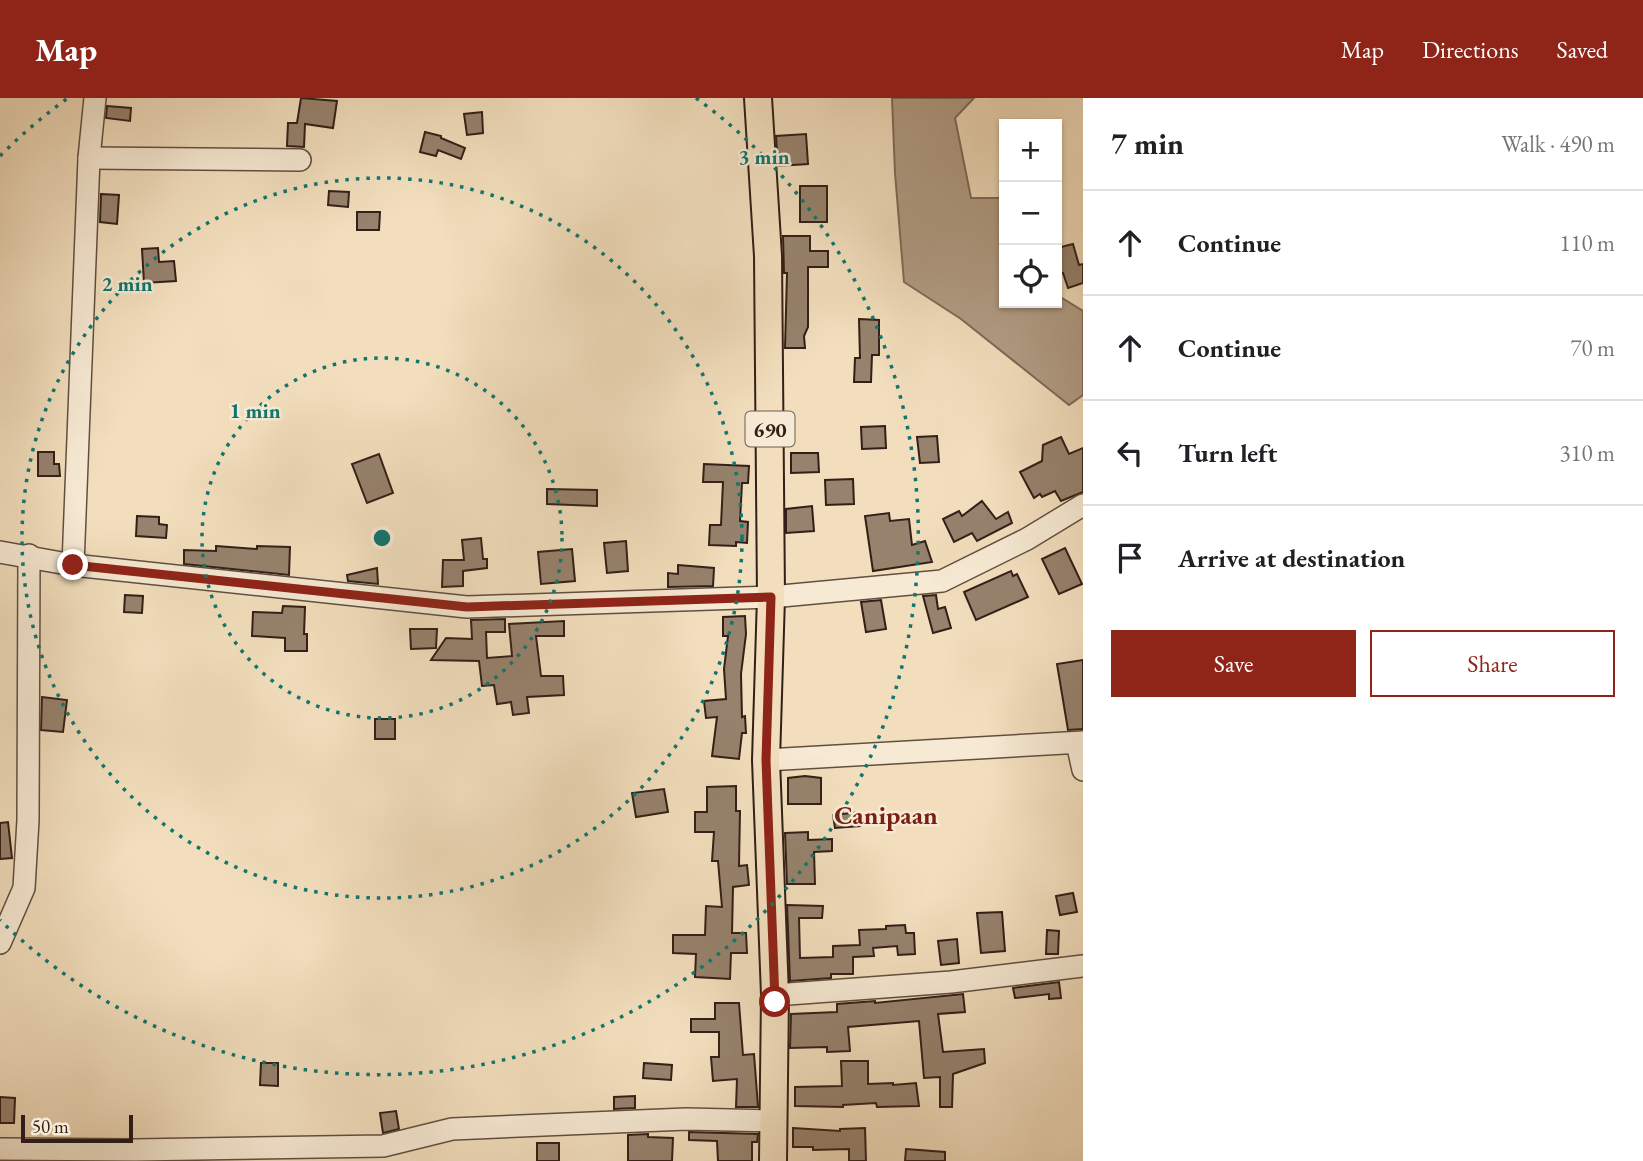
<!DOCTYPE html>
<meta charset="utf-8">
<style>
:root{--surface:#fff;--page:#f6f6f6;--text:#202124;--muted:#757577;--line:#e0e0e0;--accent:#8f2418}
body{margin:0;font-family:"EB Garamond",serif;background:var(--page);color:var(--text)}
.controls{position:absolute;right:21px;top:21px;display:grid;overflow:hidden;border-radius:0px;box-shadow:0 2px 5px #0004}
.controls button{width:63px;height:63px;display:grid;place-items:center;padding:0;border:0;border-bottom:2px solid var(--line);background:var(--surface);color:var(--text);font:35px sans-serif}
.scale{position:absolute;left:21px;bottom:18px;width:112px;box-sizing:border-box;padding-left:7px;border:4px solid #321f17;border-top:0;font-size:19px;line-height:24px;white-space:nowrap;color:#321f17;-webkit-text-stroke:5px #f7ead4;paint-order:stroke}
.stop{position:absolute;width:21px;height:21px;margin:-16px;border:5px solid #8f2418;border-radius:50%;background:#fff}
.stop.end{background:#8f2418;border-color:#fff;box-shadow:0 2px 7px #0008}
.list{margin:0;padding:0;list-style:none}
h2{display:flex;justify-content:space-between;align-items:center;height:91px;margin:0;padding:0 28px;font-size:30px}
h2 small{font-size:23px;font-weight:400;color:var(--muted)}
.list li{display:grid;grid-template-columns:46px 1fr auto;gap:21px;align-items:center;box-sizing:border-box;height:105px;padding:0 28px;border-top:2px solid var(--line)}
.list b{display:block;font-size:26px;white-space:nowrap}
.list em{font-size:23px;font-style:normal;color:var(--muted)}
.actions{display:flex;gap:14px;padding:21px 28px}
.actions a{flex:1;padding:16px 0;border:2px solid var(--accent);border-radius:0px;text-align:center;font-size:24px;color:var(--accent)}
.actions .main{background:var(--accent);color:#fff}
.icon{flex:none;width:38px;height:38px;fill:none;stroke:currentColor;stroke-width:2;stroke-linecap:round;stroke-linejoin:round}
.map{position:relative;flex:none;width:1083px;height:1063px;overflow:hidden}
header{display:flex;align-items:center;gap:42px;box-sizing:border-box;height:98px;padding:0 35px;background:var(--accent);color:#fff}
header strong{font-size:33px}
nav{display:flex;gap:38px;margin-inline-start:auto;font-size:24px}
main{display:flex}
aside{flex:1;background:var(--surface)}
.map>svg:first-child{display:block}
.water{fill:#b19d85;stroke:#7e6b59;stroke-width:2}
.building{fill:#96826d;stroke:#321f17;stroke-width:2}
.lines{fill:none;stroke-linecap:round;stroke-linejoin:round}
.minor-casing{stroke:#624f40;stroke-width:24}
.major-casing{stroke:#321f17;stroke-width:30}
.minor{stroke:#f7ead4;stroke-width:21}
.major{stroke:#f2debd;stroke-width:26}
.route{stroke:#8f2418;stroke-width:9}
.ring{fill:none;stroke:#0f766e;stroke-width:3.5;stroke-dasharray:3.5 7}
.labels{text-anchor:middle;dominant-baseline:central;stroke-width:5;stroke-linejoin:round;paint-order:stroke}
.shield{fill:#f7ead4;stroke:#6d5c50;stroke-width:2}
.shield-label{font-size:21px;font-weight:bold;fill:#321f17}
.quarter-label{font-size:26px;font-weight:bold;fill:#7a1f14;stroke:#f7ead4}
.centre{fill:#0f766e;stroke:#f7ead4;stroke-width:3.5}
.ring-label{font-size:21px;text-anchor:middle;font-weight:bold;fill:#0f766e;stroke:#f7ead4;stroke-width:5;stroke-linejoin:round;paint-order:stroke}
</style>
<header>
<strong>Map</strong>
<nav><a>Map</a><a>Directions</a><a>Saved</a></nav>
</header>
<main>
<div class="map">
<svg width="1083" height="1063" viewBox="0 0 1083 1063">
<rect width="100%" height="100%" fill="#f2debd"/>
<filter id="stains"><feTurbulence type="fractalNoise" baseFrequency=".00286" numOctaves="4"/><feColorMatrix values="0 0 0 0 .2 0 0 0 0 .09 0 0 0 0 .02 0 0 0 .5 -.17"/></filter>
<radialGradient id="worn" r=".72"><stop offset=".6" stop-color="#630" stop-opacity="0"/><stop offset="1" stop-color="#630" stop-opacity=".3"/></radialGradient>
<polygon class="water" points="892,0 974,0 955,20 971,100 1004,100 1004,205 1057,205 1057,197 1083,213 1083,297 1069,307 961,221 904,184 895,75"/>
<g class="building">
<polygon points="301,0 337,3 333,30 305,26 304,49 287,48 288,25 297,25"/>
<polygon points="107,8 131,10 130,23 106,20"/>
<polygon points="482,14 483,35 467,37 464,16"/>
<polygon points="425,34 441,38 441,40 465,50 461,61 438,52 436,58 420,54"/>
<polygon points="806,36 808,66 778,68 776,38"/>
<rect x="800" y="88" width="27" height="36"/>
<polygon points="329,93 349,94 348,109 328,107"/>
<polygon points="101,96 119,97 117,126 100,124"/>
<polygon points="357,114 380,114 379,132 357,132"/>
<polygon points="783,138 810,138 810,153 828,153 828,169 808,169 808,229 804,238 805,250 785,250 787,175 784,175"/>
<polygon points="1073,146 1079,167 1083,166 1083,185 1068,190 1063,175 1057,177 1057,150"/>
<polygon points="158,150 159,164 174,163 176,183 144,185 142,151"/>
<polygon points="859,221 879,222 879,257 872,257 871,284 854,284 855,260 860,260"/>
<polygon points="885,328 886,350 862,351 861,329"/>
<polygon points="937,338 939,364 920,365 917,339"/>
<polygon points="1061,339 1069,356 1083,350 1083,394 1061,403 1055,393 1042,399 1040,396 1034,400 1020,374 1042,363 1043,347"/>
<polygon points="38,354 54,354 54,366 59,366 60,378 38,378"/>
<polygon points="791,355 818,355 819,374 791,375"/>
<polygon points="379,356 393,395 367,405 352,366"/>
<polygon points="704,366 749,368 748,385 742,385 740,423 748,424 747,445 736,444 736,448 709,447 710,427 721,427 723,384 703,384"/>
<polygon points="853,381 854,406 826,407 825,382"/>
<polygon points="547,391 597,392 597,408 547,406"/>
<polygon points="982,403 996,421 1008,414 1012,425 977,443 972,435 954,444 943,421 959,413 962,418"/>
<polygon points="812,408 814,433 786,435 786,411"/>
<polygon points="889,415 890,423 909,421 912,447 925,443 932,464 873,473 865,418"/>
<polygon points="137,418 159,419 159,426 167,427 166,440 136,438"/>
<polygon points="481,440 483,461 487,461 487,470 463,473 463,488 442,489 443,462 464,462 462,442"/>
<polygon points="626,443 628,473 607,475 604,445"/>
<polygon points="216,448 257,451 257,448 290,449 289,477 184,466 184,452 216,453"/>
<polygon points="1065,450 1082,486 1059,496 1042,461"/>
<polygon points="572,451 575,483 541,486 538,454"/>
<polygon points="678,467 714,470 713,488 668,489 668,475 678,476"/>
<polygon points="377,470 378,486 348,483 347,477"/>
<polygon points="1011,473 1013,478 1017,476 1028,499 976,522 964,494"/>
<polygon points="125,497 143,498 142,515 124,514"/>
<polygon points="936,497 938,511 945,509 951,530 933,535 923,498"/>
<polygon points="881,502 886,531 866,534 861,504"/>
<polygon points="283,508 305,509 304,536 307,536 307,553 285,553 285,540 252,538 253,514 282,515"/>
<polygon points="745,518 746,536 741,576 742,619 745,618 746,635 742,635 739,661 712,658 717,619 706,620 704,603 726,601 724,571 728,538 723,538 723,519"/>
<polygon points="505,521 505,534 486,534 487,560 512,558 509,526 564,523 564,538 536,538 541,578 563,578 564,597 527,599 529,615 513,617 511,604 497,606 494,587 482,588 479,563 431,562 446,540 472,541 471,522"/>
<polygon points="410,531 437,531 436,550 411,551"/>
<polygon points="1083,562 1083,631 1068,632 1057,566"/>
<polygon points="42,599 67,602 63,634 41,632"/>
<rect x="375" y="621" width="20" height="20"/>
<polygon points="805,678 821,680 821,706 788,706 788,680"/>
<polygon points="736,688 736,713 740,713 739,768 747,767 749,787 733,789 732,835 746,835 747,855 731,855 730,881 695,879 696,856 673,855 673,837 705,837 706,808 722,809 718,763 712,763 714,734 695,734 695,714 707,714 707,689"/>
<polygon points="664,691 668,714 636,719 632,695"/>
<polygon points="859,714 860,728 835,730 833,717"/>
<polygon points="8,724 12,760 0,761 0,725"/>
<polygon points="808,734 808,742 832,741 832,753 814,754 815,786 787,786 785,735"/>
<polygon points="1073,795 1077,814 1060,817 1056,798"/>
<polygon points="787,807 823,808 822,820 799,820 800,860 833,859 833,848 860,847 859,832 886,831 886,828 905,827 906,835 914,835 915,856 898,857 897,848 873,850 874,858 853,859 853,876 831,876 831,880 790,883"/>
<polygon points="1002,814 1005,853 981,855 977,815"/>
<polygon points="1047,832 1059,833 1058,856 1046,856"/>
<polygon points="957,841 959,865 941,867 938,843"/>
<polygon points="1059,884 1061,900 1049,901 1049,896 1015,900 1013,890"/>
<polygon points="963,896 965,914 938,916 943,954 984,951 985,965 953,976 952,1009 940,1009 940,979 924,980 919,923 848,929 850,953 827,954 827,949 790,950 791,916 837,914 837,906 875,903 875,905"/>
<polygon points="715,905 739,905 743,957 754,956 758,1009 736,1009 737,981 713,983 711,959 719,959 719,934 691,934 691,921 715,921"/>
<polygon points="841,963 868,963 868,986 893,985 893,987 916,985 919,1008 877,1009 876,1005 843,1007 843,1009 795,1008 795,989 842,988"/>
<polygon points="261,965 278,965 278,988 260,987"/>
<polygon points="644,965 672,967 671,982 643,980"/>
<polygon points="635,998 635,1010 614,1011 614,999"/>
<polygon points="0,999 15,1000 14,1025 0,1025"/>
<polygon points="396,1013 399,1031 383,1035 380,1015"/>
<polygon points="793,1030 840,1033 840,1031 865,1030 866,1063 849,1063 849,1051 813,1052 813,1049 793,1049"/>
<polygon points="689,1034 758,1036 757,1044 752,1044 752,1063 718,1063 717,1043 689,1042"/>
<polygon points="648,1036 648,1039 673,1040 672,1063 628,1063 628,1037"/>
<rect x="537" y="1045" width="22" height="18"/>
<polygon points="906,1051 945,1054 945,1063 905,1063"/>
</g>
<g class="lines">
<g class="minor-casing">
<g id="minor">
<polyline points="89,60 300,62"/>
<polyline points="0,454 73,467 467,509 771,499 942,483 1027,441 1083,407"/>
<polyline points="73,467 89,60 95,0"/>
<polyline points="1077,645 1083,672"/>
<polyline points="766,662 1083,644"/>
<polyline points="0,845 24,790 28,722 29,457"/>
<polyline points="775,897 951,884 1083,868"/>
<polyline points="0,1051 135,1052 383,1048 452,1031 686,1021 774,1023"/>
</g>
</g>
<g class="major-casing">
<polyline id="major" points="758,0 768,158 771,499 766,662 775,897 773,1063"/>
</g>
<use href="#minor" class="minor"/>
<use href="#major" class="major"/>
</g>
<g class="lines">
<polyline class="route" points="73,467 467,509 771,499 766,662 775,904"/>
</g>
<g class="ring">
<circle cx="382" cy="440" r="180"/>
<circle cx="382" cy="440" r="360"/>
<path d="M0 58A540 540 0 0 1 68 0M696 0A540 540 0 1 1 0 822"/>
</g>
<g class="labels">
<rect class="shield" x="745.5" y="313.5" width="49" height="35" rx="5"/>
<g class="shield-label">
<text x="770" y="331">690</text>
</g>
<g class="quarter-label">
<text x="886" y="717">Canipaan</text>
</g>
</g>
<circle cx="382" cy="440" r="10" class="centre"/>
<g class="ring-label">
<text x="764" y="66">3 min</text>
<text x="127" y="193">2 min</text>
<text x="255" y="320">1 min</text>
</g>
<rect width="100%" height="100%" filter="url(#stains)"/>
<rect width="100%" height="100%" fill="url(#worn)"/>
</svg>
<div class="controls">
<button>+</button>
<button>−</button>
<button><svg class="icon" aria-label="locate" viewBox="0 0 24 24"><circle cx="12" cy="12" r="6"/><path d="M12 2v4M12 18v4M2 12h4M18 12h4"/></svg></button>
</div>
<div class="scale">50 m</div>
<div class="stop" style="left:775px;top:904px"></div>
<div class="stop end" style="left:73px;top:467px"></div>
</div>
<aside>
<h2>7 min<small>Walk · 490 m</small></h2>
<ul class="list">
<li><svg class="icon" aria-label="ahead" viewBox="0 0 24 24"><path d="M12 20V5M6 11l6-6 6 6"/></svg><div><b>Continue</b></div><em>110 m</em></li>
<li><svg class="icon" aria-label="ahead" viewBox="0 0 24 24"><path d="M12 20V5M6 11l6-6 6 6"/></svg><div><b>Continue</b></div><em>70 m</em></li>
<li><svg class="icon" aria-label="left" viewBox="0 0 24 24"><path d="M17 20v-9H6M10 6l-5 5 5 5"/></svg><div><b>Turn left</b></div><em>310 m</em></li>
<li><svg class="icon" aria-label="arrive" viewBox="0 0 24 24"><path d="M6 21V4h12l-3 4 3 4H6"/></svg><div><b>Arrive at destination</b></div></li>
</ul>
<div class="actions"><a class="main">Save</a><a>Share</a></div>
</aside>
</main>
